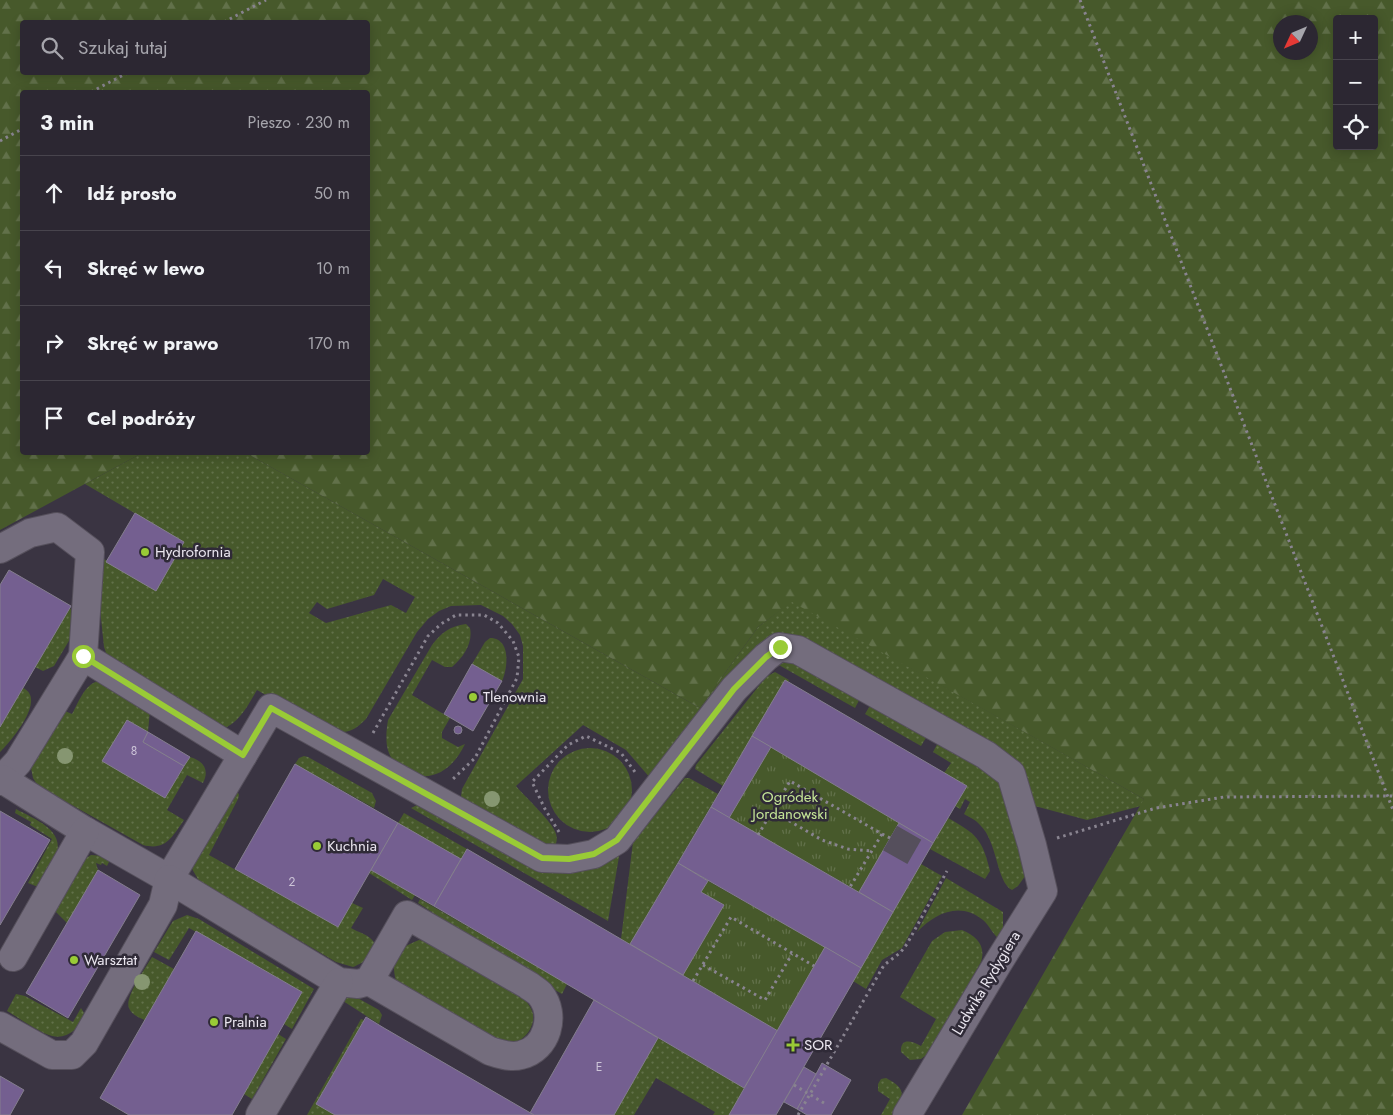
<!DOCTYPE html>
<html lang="pl">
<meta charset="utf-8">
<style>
:root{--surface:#2c2732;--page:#342f3a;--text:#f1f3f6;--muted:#a6a5ac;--line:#48444d}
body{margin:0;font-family:Jost,sans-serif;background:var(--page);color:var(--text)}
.controls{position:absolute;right:15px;top:15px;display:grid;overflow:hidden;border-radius:5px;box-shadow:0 2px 12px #0003}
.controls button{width:45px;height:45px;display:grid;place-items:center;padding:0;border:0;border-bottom:1px solid var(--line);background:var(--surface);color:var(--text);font:25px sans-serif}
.compass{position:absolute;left:1273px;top:15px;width:45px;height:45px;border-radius:50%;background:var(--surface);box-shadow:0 2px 12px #0003;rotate:226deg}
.stop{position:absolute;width:15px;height:15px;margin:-11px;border:4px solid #99cb36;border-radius:50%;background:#fff}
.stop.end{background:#99cb36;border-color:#fff;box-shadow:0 1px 5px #0008}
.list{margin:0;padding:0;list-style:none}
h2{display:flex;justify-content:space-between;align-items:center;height:65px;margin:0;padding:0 20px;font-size:21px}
h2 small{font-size:16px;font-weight:400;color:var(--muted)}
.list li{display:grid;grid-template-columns:32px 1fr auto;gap:15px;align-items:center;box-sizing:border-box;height:75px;padding:0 20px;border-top:1px solid var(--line)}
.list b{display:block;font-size:19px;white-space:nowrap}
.list em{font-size:16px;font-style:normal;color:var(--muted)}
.icon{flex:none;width:28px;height:28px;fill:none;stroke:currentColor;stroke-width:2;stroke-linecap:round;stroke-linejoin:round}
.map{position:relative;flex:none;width:1393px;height:1115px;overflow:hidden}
.search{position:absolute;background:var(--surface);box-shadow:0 2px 12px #0003;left:20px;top:20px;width:350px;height:55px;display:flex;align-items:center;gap:12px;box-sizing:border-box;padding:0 18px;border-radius:5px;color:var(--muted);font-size:19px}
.panel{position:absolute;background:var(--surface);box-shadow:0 2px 12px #0003;left:20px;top:90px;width:350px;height:365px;border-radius:5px}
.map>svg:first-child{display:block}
.grass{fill:url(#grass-dots);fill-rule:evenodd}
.forest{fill:url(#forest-firs);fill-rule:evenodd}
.park{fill:url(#park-tufts)}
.building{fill:#745f90;stroke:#847e8e}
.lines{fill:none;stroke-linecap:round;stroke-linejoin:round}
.minor-tunnel{stroke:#554f5c;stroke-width:28;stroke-dasharray:28 14;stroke-linecap:butt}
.minor-casing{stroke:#56505c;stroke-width:30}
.path{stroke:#898490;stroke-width:3;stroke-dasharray:2.5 4;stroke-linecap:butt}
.minor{stroke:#746d7d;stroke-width:28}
.tree{fill:#869671}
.route{stroke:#99cb36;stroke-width:6}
.poi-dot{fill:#99cb36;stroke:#2f2a37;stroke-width:2}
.labels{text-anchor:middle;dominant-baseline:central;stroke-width:5;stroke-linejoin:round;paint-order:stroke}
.number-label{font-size:12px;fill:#cdc5d8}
.poi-label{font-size:15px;fill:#ebe7f0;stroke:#2f2a37;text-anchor:start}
.park-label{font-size:15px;fill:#c5e697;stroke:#2f2a37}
.street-label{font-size:15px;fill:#ebe7f0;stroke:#2f2a37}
</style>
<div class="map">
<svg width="1393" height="1115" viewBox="0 0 1393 1115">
<defs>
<pattern id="grass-dots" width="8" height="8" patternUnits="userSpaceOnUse" patternTransform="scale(1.25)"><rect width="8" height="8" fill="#47592b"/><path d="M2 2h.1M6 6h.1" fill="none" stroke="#62714a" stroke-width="1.8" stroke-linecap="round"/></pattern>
<pattern id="forest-firs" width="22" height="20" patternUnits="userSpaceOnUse" patternTransform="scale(1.25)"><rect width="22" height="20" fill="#47592b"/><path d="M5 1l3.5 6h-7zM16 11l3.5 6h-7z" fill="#62714a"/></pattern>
<pattern id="park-tufts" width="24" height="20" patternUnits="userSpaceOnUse" patternTransform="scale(1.25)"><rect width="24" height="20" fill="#47592b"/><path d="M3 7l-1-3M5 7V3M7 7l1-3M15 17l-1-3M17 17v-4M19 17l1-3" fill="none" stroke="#62714a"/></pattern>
</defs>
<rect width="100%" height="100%" fill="#3a3442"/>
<g class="grass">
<path d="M142 453H246L700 708 758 627 792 601 1144 799 1141 806 1087 820 1031 805 1017 765 801 637 651 779 626 750 583 725 516 786C525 797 553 822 556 834 558 840 556 845 553 849L463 800 461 796 462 789 523 679V646L520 635 512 624 503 616 481 605 451 606 439 611 428 619 417 632 366 719C359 726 352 732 342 732 325 732 274 699 257 690 248 705 242 718 227 727L214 725 109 661 104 647 97 580 100 566 104 559 156 590 184 542 85 484ZM383 579 415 597 406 613 391 605 326 623 309 613 317 602 327 609 374 595Z"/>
<polygon points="70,608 76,619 76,629 54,666 43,671 35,667"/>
<path d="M466 624 470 628C473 643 464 657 452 667H445L432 660 412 695 450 718 442 732V738L458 747 465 744C457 761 442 778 421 776 416 775 411 771 407 769 403 766 397 764 394 761 384 751 386 732 388 720L432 645C441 633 450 626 466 624Z"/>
<path d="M490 638C511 638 508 668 502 681L472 664 485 642Z"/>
<polygon points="785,654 863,693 855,708 777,664"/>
<polygon points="775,672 789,680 788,682 785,681 723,786 695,769 696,765 766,677"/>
<path d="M98 681H106L150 710 148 732 127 720 103 761 165 798 190 757C203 761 210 769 203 783L187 775 167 810 184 820C172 837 166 851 143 845L38 786 33 778 31 768V756L58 708 72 714C79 702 84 685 98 681Z"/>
<path d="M23 688C47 699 11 741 0 752V727Z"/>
<polygon points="874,699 930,731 921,746 865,714"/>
<path d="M941 737 1002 775 1028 872 1018 886 1012 890C996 882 998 842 980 825 976 820 969 817 964 814L970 802 965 799 960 809 955 806 967 786 944 773 951 763 933 752Z"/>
<circle cx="590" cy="790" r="42"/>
<polygon points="304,756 308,757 372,793 376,801 374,808 295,764 299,758"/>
<polygon points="685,778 689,778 718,794 630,944 621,939 633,842"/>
<path d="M236 788 239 795 238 799 209 855 338 927 352 903 363 908 351 928C358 932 369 935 373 941 382 953 362 963 353 967L336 962 199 881 191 867Z"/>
<polygon points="417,805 426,806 526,862 621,845 608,921 411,808"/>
<path d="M16 809C34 819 66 830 56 856 51 867 44 877 38 887L28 883 52 839 30 825 31 822 15 813Z"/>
<polygon points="404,813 467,849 461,859 398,823"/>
<path d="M948 818C976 834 982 838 990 871L985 879 930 849Z"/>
<polygon points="91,855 104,856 110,860 107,866 102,863 101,865 96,863 98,870 67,923 54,910 83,860"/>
<polygon points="921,864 942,876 902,948 882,960 866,989 853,981"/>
<polygon points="371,870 415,895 412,900 369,873"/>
<path d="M946 878 1003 912V931L998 938C992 933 989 925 983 920 960 901 935 913 917 932Z"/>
<polygon points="420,899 567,984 562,994 429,918 432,912 418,903"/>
<polygon points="187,915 199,919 314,989 292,1029 284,1024 302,992 189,928 169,960 154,952 173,921"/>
<path d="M962 930C977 936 986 946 981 962L929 1053 921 1059 910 1060 901 1052C900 1037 912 1041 921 1046L936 1019 900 997 932 941 945 932Z"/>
<path d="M419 940 433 943 521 994C525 1000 531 1006 533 1014 535 1026 525 1041 512 1043 509 1044 504 1043 501 1043L396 981C390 958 397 948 419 940Z"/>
<path d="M152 957 174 969 145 1020C139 1018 131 1014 129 1008 124 998 146 967 152 957Z"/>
<path d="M16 994 25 996 73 1022 81 1008 84 1013C81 1027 68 1040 52 1036 40 1033 19 1018 7 1011Z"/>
<polygon points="350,996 354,996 379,1010 382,1015 379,1024 343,1001 345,998"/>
<polygon points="361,1019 364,1020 316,1104 335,1115 307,1115"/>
<polygon points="278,1034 286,1039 252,1099 244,1094"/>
<polygon points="658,1038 744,1088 729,1115 713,1115 715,1112 656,1078 634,1115 614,1115"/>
<path d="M886 1078C909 1090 903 1097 892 1115H881L890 1099 878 1091V1084L881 1079Z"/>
</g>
<path class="forest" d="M0 0H1393V1115H962L1144 799 792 602 758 627 700 708 246 453 368 452V92H22V452L142 453 0 530ZM1337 19H1374V146H1337ZM368 22V72H22V22ZM1310 22V52H1280V22Z"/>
<g class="park">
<polygon points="771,747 899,823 859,892 729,818"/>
<polygon points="708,881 825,947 778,1031 683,975 724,905 701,892"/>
</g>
<g class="building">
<polygon points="135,513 184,542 156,591 106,562"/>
<polygon points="9,570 71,606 0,727 0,585"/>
<polygon points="472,664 502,681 473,731 444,714"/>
<polygon points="785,680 967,786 933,843 752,736"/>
<polygon points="127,720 148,732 143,742 184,766 165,798 102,761"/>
<circle cx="458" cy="730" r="4"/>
<polygon points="148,732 190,757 184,766 143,742"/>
<polygon points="752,736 771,747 729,818 711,807"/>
<polygon points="295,764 398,823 338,927 235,869"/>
<polygon points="711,807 893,912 861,968 678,863"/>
<polygon points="0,811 50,840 0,925"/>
<polygon points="398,823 461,859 434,906 371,870"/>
<polygon points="899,823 933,843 893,912 859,892"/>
<polygon points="467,849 778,1031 744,1088 434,906"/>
<polygon points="678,863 708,881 701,892 724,905 683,975 630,944"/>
<polygon points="98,870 140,895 68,1018 26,993"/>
<polygon points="196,931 302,992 232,1115 129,1115 100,1098"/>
<polygon points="825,947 861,968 776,1115 729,1115"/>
<polygon points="594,1000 658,1038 614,1115 534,1115 530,1113"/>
<polygon points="366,1017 384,1028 534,1115 335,1115 316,1104"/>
<polygon points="822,1063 851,1080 831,1115 807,1115 797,1109"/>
<polygon points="804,1067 816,1074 797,1109 784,1102"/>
<polygon points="0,1076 24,1090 10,1115 0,1115"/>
</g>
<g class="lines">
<polyline class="minor-tunnel" points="890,838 925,858"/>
<g class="minor-casing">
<g id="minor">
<polyline points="0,549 30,533 57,527 90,552 83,656 18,762 0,781"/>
<polyline points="83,656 243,755"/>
<polyline points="2,779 85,831 169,879 271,708 542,858 569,859 594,854 617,840 734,689 766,657 779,647 798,650 986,755 1011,774 1032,845 1043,891 998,963 907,1115"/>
<polyline points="13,957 85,831"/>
<path d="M0 1026 52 1055H72L84 1043 163 905 169 879 339 982 358 984 369 981 490 1051C500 1054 510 1058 521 1055 547 1049 557 1015 540 994 537 991 532 988 528 985L407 915 369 981"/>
<polyline points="260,1115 339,982"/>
</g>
</g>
<g class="path">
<polyline points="1080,0 1393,810"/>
<polyline points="224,22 266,0"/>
<polyline points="91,92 129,72"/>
<polyline points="0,141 22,129"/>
<polyline points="373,733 428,636 441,624 456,615 484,615 498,623 513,641 519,657 517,678 475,758 453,779"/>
<polyline points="772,811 822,840 848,849 871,851"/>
<polyline points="559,832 545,809 532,782 568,745 586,736 621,753 635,772"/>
<polyline points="882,834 890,838"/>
<polyline points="758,835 790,781 882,834 850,887"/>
<polyline points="1057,838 1156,808 1224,797 1393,796"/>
<polyline points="703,965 765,1000 792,954"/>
<polyline points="693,981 731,917 814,966"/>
<polyline points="794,1085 824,1103"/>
<polyline points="798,1115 884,965 900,953 907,944 947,871"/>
</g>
<use href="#minor" class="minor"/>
</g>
<g class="tree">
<circle cx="65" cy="756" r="8"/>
<circle cx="492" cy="799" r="8"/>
<circle cx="142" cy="982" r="8"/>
</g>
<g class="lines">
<polyline class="route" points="83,656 243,755 271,708 542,858 569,859 594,854 617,840 734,689 766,657 780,647"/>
</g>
<g class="poi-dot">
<circle cx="145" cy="552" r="5"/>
<circle cx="473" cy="697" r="5"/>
<circle cx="317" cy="846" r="5"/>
<circle cx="74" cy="960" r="5"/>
<circle cx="214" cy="1022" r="5"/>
<path d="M790.5 1037.5h5v5h5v5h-5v5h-5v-5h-5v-5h5z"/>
</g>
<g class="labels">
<g class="number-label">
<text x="134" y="751">8</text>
<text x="292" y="882">2</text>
<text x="599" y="1067">E</text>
</g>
<g class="poi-label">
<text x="155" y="552">Hydrofornia</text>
<text x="483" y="697">Tlenownia</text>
<text x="327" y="846">Kuchnia</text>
<text x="84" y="960">Warsztat</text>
<text x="224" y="1022">Pralnia</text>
<text x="804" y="1045">SOR</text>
</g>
<g class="park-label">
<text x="790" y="797">Ogródek<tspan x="790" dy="17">Jordanowski</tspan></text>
</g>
<g class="street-label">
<text transform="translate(986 983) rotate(-59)">Ludwika Rydygiera</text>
</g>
</g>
</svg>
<div class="controls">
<button>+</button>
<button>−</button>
<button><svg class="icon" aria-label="locate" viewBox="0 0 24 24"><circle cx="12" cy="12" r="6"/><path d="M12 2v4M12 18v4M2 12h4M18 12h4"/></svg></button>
</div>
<svg class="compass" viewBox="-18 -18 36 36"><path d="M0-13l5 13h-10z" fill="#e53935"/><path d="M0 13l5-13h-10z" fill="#a6a5ac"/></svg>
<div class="stop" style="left:83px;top:656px"></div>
<div class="stop end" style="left:780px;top:647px"></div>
<div class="search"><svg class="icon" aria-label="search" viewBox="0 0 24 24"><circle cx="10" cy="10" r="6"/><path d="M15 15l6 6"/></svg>Szukaj tutaj</div>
<section class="panel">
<h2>3 min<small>Pieszo · 230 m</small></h2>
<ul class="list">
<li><svg class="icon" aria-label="ahead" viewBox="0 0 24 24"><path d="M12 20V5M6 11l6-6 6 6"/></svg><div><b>Idź prosto</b></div><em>50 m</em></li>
<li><svg class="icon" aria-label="left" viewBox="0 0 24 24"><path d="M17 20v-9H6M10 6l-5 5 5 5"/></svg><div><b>Skręć w lewo</b></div><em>10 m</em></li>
<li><svg class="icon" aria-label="right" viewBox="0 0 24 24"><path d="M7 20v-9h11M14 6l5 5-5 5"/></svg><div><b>Skręć w prawo</b></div><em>170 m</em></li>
<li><svg class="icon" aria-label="arrive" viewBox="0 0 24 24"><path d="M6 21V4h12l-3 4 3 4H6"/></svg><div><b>Cel podróży</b></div></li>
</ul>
</section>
</div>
